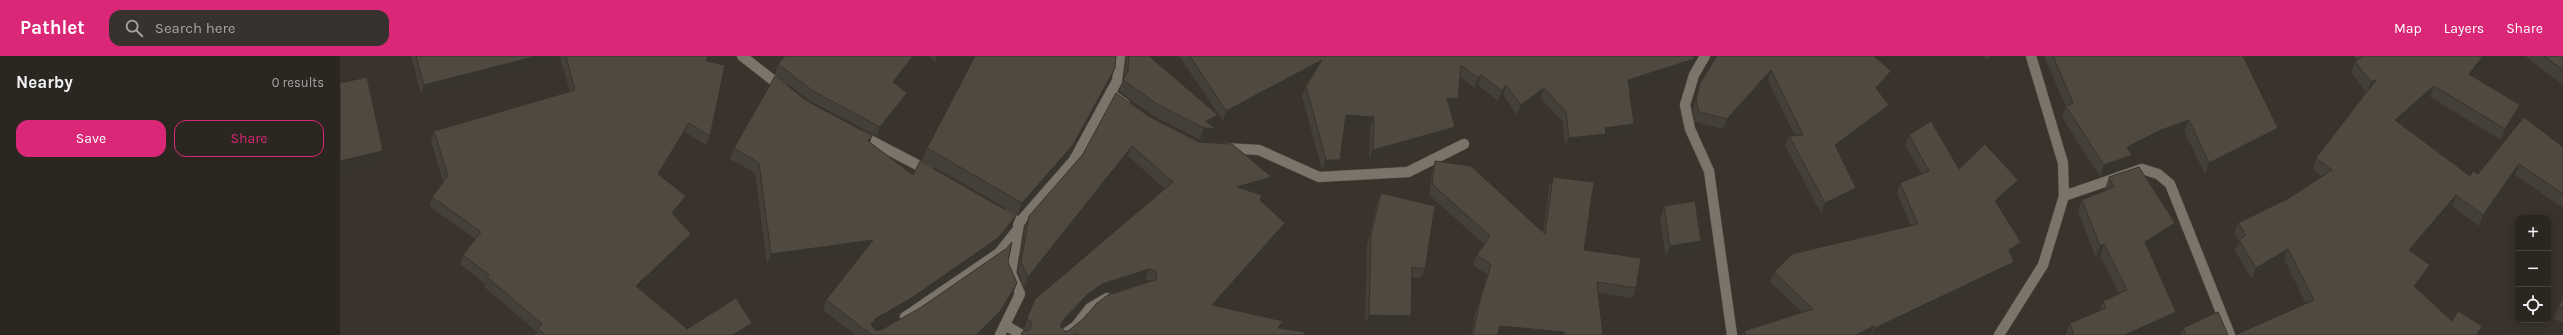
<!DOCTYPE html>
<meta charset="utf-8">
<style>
:root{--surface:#2b2620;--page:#37322d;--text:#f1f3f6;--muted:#a6a5a5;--line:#47433e;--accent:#db2777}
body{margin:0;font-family:Karla,sans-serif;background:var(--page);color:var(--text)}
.controls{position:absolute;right:12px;bottom:12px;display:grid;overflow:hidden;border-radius:8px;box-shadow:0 2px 10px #0003}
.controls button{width:36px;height:36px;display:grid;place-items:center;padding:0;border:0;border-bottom:1px solid var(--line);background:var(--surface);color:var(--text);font:20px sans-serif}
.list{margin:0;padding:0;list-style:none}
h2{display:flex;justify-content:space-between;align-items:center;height:52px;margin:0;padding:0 16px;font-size:17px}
h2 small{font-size:13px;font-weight:400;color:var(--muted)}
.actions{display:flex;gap:8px;padding:12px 16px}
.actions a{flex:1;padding:9px 0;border:1px solid var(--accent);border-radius:12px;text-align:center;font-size:14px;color:var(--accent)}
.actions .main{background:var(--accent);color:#fff}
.icon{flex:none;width:22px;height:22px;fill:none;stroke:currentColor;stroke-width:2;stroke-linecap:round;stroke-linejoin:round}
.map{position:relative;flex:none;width:2223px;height:279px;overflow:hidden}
header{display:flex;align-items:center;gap:24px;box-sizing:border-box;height:56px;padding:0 20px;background:var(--accent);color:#fff}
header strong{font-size:19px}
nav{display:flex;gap:22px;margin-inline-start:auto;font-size:14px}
.search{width:280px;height:36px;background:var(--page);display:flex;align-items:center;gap:10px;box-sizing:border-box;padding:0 14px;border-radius:12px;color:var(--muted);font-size:15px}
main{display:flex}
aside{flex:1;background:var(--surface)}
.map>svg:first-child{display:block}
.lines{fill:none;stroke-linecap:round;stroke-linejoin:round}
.minor-casing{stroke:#57524b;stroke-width:11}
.minor{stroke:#7a746a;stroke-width:10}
.wall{fill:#443f37;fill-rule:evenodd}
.shaded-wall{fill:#37332d}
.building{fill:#4f4940;stroke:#37332d;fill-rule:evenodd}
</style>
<header>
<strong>Pathlet</strong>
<div class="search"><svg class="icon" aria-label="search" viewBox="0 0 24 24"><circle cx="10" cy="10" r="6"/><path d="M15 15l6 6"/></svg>Search here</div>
<nav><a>Map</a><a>Layers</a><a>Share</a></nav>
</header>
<main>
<aside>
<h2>Nearby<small>0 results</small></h2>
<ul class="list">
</ul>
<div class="actions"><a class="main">Save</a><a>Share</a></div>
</aside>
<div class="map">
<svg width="2223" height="279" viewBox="0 0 2223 279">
<rect width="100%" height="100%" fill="#39332b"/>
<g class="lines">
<g class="minor-casing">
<g id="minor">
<polyline points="402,0 443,32"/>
<polyline points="1365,0 1354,19 1345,49 1350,73 1369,115 1392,279"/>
<polyline points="771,38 785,48"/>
<polyline points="520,79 589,115"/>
<polyline points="884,92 919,94 979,121 1068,116 1124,88"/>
<polyline points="1724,140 1802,113 1818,118 1830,128 1890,279"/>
<polyline points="664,158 679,167"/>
<polyline points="565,261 659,197 678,173"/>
<polyline points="665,269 682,279"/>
<polyline points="660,279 680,238 671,217 679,167 734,104 777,25 780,0"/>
<polyline points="723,279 736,270 750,252 767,242"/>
<polyline points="1659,279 1703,209 1724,140 1723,107 1691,0"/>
</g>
</g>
<use href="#minor" class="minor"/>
</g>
<g class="wall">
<polygon points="71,0 368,0 366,5 370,80 366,89 345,76 319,119 342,149 334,160 351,178 348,187 299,233 347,273 409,276 405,279 196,279 197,276 144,231 145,228 120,208 123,199 135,183 89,150 92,141 103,126 91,85 94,75 230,36 220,2 81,39"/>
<polygon points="445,0 577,0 555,28 563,46 537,80 470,45 435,18 438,8"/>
<polygon points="589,0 599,0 595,6"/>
<polygon points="786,0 809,0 874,70 873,71 876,73 871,84 860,84 812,59 779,35 784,22"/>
<polygon points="839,0 1358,0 1350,13 1289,33 1294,68 1291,78 1264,82 1262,88 1225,92 1223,66 1200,42 1177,59 1163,39 1158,45 1138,29 1135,32 1120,21 1115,53 1110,53 1115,71 1111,81 1029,104 1030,71 1005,69 996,114 982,114 962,40 966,30 975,16 883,65"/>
<polygon points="1371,0 1551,15 1547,25 1538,35 1545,59 1498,94 1516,132 1513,142 1481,157 1445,90 1449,80 1455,80 1428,24 1383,73 1355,66 1353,54 1357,37 1360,27 1374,5 1369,7"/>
<polygon points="1643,0 1651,0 1647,4"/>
<polygon points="1704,0 1903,0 1934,84 1865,118 1844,75 1817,86 1791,98 1788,111 1760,121 1722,61 1726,51"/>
<polygon points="2014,0 2147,0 2132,20 2180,49 2176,59 2161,84 2090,41 2060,68 2130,120 2138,118 2223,91 2223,152 2175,119 2139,170 2112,150 2072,196 2090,209 2086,219 2076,232 2112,265 2142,270 2139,279 1895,279 1966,248 1944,203 1912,223 1895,195 1899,185 1894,178 1898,167 1949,142 1982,121 1973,113 1976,102 2026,36 2011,16 2015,6 2017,4"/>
<polygon points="2185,0 2223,0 2223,29"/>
<polygon points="771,23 729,100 678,159 582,104 587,92"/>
<polygon points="467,45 530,87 573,119 676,160 672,170 654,192 570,251 533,272 535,274 541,274 668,206 673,238 658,264 643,279 515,279 483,254 486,244 524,195 427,208 415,117 390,103 394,92"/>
<path d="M810 61 928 131 912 136 922 139 920 144 942 177 877 250 943 265 940 272 964 279H681L686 275 684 272 695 243 825 133 788 100 684 231 678 216 685 170 689 160ZM805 223 812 225 728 275H724L721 271 744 248 759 238Z"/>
<polygon points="1569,79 1619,113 1678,124 1675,134 1658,149 1681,186 1678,196 1672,200 1670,216 1537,279 1402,279 1404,275 1462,256 1430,226 1434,216 1571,170 1557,137 1560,127 1582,118 1565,89"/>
<polygon points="1095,105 1203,176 1209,131 1213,121 1244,194 1296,232 1293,242 1258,237 1263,279 1131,279 1136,254 1148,219 1133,209 1137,199 1144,188 1089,139 1092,116"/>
<polygon points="1769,121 1831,179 1808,193 1836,256 1832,268 1807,279 1725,279 1730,267 1759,255 1763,245 1779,238 1760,200 1756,202 1738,155 1742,144 1766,134 1765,133"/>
<polygon points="1041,137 1085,213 1081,222 1072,221 1071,260 1067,269 1025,268 1027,189 1037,147"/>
<polygon points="1324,150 1357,197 1326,202 1320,163"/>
<polygon points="2223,242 2223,267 2214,263 2218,251"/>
<polygon points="1843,272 1888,279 1840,279"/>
</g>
<g class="shaded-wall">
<polygon points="197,0 221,0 220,2 81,39 84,29"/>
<polygon points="573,0 577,0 550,35 553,26"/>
<polygon points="597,0 599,0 595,6"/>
<polygon points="1355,0 1358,0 1350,13 1284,34 1288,24"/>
<polygon points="1371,0 1378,0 1377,4 1369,7"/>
<polygon points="2143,0 2147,0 2125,29 2129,18"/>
<polygon points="982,4 979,14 883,65 886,55"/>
<polygon points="775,12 771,23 729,100 678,159 682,147"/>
<polygon points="1431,14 1428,24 1383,73 1387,63"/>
<polygon points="1551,15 1547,25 1532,42 1536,32"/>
<polygon points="1141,19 1138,29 1135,32 1138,22"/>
<polygon points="2036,24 2027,37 2031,26"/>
<polygon points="1166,29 1163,39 1158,45 1162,35"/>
<polygon points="2094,30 2090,41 2051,75 2055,64"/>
<polygon points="1204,32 1200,42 1177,59 1181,49"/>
<polygon points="567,37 563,46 537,80 540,71"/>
<polygon points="1107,42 1118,43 1115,53 1104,52"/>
<polygon points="1549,49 1545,59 1492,99 1495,89"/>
<polygon points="2180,49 2176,59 2161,84 2165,73"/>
<polygon points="878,59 874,70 869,73 876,73 871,84 860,84 866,65"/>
<polygon points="1006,59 1034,61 1030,71 1003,69"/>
<polygon points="1849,64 1844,75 1817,86 1782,103 1787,91 1821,74"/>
<polygon points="349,67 345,76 314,127 318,118"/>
<polygon points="1294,68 1291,78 1264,82 1262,88 1225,92 1229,82 1265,72"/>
<polygon points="1115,71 1111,81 1029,104 1033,94"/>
<polygon points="1938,72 1934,84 1865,118 1869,107"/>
<polygon points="532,80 529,90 528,85"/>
<polygon points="792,90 788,100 684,231 688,221"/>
<polygon points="43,95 38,109 0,118 0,105"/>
<polygon points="1792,99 1788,111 1760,121 1764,109"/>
<polygon points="986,104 1000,104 996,114 982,114"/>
<polygon points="2179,108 2175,119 2139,170 2143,159"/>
<polygon points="932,121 928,131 893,141 897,131"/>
<polygon points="1678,124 1675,134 1652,155 1655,145"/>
<polygon points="1516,132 1513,142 1481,157 1485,147"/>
<polygon points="2116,139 2112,150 2065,204 2069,194"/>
<polygon points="346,140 342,149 328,167 332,157"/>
<polygon points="676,160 672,170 654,192 570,251 531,273 531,269 535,263"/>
<polygon points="945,167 942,177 869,259 872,249"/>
<polygon points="1835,167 1831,179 1801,198 1805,186"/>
<polygon points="351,178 348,187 292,239 296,230"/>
<polygon points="533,184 529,194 427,208 431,198"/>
<polygon points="1361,185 1357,197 1326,202 1330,190"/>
<polygon points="1681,186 1678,196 1666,204 1669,194"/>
<polygon points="1764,188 1760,200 1756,202 1760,190"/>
<polygon points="1948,193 1944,203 1912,223 1916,212"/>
<polygon points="1674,206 1670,216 1537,279 1532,279 1535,272"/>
<polygon points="2090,209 2086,219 2070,241 2074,230"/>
<polygon points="809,213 805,223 759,238 744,248 719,274 723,264 748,238 762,228"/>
<polygon points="677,227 673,238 658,264 643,279 636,279"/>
<polygon points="1836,256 1832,268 1807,279 1785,279"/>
<polygon points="1029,259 1071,260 1067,269 1025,268"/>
<polygon points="943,265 939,275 938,272"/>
<polygon points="412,267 409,276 405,279 393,279"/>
<polygon points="1160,270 1224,276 1223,279 1157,279"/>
<polygon points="1534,270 1530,279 1516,279"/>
<polygon points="2142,270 2139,279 2137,279"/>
</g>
<g class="building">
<polygon points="76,0 197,0 84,29"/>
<polygon points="226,0 368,0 366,5 385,9 370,80 349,67 318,118 346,140 332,157 351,178 296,230 347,273 396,242 412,267 393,279 205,279 198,273 202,268 147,221 149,219 123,199 141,176 92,141 108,120 94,75 235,34"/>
<polygon points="445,0 573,0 553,26 567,37 540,71 473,35 438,8"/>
<polygon points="635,0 776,0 775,12 733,89 682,147 587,92"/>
<polygon points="789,0 809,0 878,59 866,65 876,73 864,72 817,48 783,24 788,15"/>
<polygon points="850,0 1355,0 1354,3 1288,24 1294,68 1265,72 1266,78 1229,82 1226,56 1204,32 1181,49 1166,29 1162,35 1141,19 1138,22 1121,9 1118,43 1107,42 1115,71 1033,94 1034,61 1006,59 1000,104 986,104 966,30 982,4 886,55"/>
<polygon points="1377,0 1534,0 1551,15 1536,32 1549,49 1495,89 1516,132 1485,147 1449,80 1463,79 1431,14 1387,63 1359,56 1356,44 1360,27"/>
<polygon points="1713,0 1903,0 1938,72 1869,107 1849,64 1821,74 1787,91 1792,99 1764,109 1726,50 1733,47"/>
<polygon points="2023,0 2143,0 2129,18 2180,49 2165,73 2094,30 2055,64 2130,120 2133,115 2138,118 2184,61 2223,91 2223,138 2179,108 2143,159 2116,139 2069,194 2090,209 2074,230 2112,265 2118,255 2142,270 2137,279 1895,279 1974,244 1948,193 1916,212 1899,184 1906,179 1898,167 1949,142 1992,114 1976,102 2036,24 2031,26 2015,6"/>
<polygon points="2204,0 2223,0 2223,14"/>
<polygon points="435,20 467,45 532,80 528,85 573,119 580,105 676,160 658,182 573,241 535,263 531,269 535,274 541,274 580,252 667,192 672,186 668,206 677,227 661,254 636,279 532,279 486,244 533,184 431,198 419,107 394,92"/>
<polygon points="27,21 43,95 0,105 0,27"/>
<path d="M776 37 810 61 859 86 892 88 932 121 897 131 922 139 920 144 945 167 872 249 943 265 938 272 965 276 964 279H739L737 277 736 279H681L683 275H688L691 272V266L687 262 695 243 833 126 792 90 688 221 681 206 689 160 743 98ZM809 213 816 215 817 220 815 224 768 239 757 247 743 263 728 275H724L720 270 723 264 748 238 762 228Z"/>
<polygon points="1591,65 1619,113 1645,88 1678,124 1655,145 1681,186 1669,194 1674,206 1535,272 1534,270 1516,279 1405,279 1404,275 1473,253 1434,216 1452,198 1578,168 1560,127 1589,115 1569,79"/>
<polygon points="1095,105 1131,110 1205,178 1213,121 1254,126 1244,194 1301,202 1296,232 1257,226 1263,279 1225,279 1224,276 1160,270 1158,279 1133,279 1140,244 1151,209 1137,199 1150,180 1092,128"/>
<polygon points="1799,111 1835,167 1805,186 1836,256 1785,279 1734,279 1730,267 1766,252 1763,245 1787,234 1764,188 1760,190 1742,144 1774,131 1769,121"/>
<polygon points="1041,137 1095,150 1085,213 1072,211 1071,260 1029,259 1031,179"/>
<polygon points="1355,145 1361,185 1330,190 1324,150"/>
<polygon points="2223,242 2223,253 2218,251"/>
<polygon points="1878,256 1888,279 1846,279 1843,272"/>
</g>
</svg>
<div class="controls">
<button>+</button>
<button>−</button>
<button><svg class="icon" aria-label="locate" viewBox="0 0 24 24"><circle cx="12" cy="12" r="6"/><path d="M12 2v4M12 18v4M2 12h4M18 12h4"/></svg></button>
</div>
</div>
</main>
